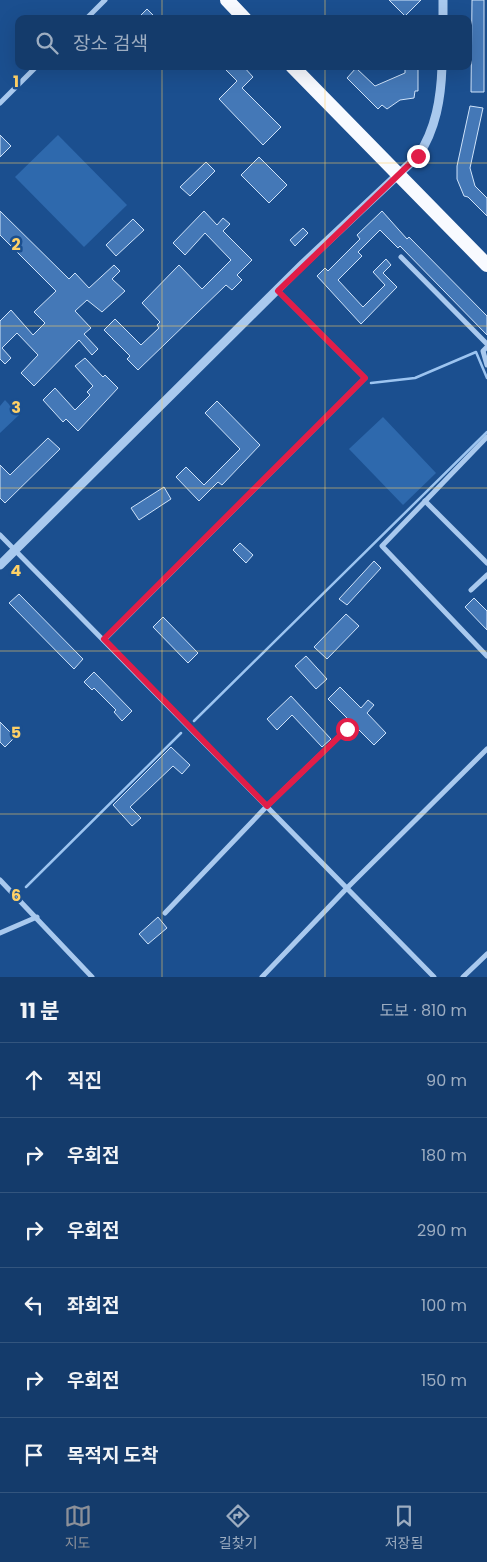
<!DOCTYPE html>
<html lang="ko">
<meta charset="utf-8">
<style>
:root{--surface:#143b6b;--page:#214673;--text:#f1f3f6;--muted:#9dadc1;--line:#33557e;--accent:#8c9099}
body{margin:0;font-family:Poppins,"Noto Sans KR",sans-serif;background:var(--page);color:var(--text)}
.stop{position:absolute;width:15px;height:15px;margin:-11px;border:4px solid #e11d48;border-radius:50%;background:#fff}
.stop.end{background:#e11d48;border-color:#fff;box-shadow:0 1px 5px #0008}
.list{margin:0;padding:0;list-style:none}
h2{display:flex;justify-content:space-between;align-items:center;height:65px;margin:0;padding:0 20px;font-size:21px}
h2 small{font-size:16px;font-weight:400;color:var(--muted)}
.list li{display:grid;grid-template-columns:32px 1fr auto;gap:15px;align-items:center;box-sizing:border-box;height:75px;padding:0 20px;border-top:1px solid var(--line)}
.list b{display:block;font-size:19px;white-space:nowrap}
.list em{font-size:16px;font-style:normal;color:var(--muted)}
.icon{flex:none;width:28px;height:28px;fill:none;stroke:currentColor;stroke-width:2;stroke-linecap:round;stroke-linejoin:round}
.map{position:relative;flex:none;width:487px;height:977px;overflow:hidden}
.search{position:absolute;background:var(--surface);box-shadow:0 5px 20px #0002;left:15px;right:15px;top:15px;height:55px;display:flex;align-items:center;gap:12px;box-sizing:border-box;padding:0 18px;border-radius:10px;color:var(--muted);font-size:19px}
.sheet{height:515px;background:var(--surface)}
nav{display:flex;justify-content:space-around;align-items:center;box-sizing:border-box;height:70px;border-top:1px solid var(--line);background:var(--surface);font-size:14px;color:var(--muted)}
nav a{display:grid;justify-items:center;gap:2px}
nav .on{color:var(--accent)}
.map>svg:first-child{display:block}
.green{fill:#2e69ad}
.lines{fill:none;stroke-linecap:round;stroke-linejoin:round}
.stream{stroke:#9cc4f0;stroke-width:2.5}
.building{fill:#4478b7;stroke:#cfe3fa}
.minor{stroke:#a9c9ee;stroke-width:5}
.tertiary{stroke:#a9c9ee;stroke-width:9}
.trunk{stroke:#f8faff;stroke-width:14}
.route{stroke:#e11d48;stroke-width:6}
.grid{fill:none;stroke:#ffd166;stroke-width:1;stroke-opacity:0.55}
.grid-label{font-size:16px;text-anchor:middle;font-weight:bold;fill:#ffd166;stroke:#1b4f8f;stroke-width:5;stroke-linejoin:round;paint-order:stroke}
</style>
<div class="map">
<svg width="487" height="977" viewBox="0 0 487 977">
<rect width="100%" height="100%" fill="#1b4f8f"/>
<g class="green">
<polygon points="58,135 127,205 84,247 15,177"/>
<polygon points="5,400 19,415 0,433 0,406"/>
<polygon points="383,417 436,473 403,505 349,449"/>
</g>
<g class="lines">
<g class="stream">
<polyline points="371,383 415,378 476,352 487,378"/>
<polyline points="194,721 487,432"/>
<polyline points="26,887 181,733"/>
</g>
</g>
<g class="building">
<polygon points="389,0 421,0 405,16"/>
<polygon points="472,0 484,0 484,92 471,92"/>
<polygon points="147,9 154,16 151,19 137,19"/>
<polygon points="222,66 243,66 253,77 242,88 281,127 263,145 219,99 237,81"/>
<polygon points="405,66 418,66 418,91 415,91 414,98 400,100 387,109 382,105 378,109 347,78 356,68 375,86 405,73"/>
<polygon points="470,106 483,108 470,168 475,186 487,198 487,216 468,197 464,196 457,179 457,166"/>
<polygon points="0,135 11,146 0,157"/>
<polygon points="259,157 287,185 269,203 241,175"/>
<polygon points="206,162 215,171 190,196 180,187"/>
<polygon points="0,211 69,279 75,273 89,288 114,265 120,271 112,279 125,291 102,312 87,300 75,311 91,328 84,334 98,349 92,355 79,340 34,386 21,373 38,355 17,333 2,348 11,358 5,364 0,359 0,321 11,310 33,335 45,323 34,312 56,291 0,235"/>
<polygon points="204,211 217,225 223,218 230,224 223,231 252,260 237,275 242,280 232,290 226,285 138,370 127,359 130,356 104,330 115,319 141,345 159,328 157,325 160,322 142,303 179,265 202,289 231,260 205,233 185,255 173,243"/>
<polygon points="382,211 407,239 409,237 487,316 487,335 400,246 398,248 380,230 358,252 362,256 338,280 363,307 385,285 373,272 386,259 391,265 383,273 397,287 361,324 317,276 325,268 328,271 360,239 357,235"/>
<polygon points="133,219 144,230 116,256 106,245"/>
<polygon points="303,228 308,233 295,246 290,240"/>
<polygon points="85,358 103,377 105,375 118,388 78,431 66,419 63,422 43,400 55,388 75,410 90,395 87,392 93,386 75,366"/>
<polygon points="217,401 260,445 222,485 218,482 199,501 176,477 186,467 204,485 240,449 205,413"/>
<polygon points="48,438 60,449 5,503 0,498 0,465 10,475"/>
<polygon points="164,487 171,499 139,520 131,508"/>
<polygon points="240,543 253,555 246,563 233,550"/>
<polygon points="374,561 381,568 347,605 339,599"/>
<polygon points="19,594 83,659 74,669 9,603"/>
<polygon points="474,598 487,611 487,630 465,607"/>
<polygon points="346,614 359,626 327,659 314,647"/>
<polygon points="163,617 198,653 188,663 153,627"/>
<polygon points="306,656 327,679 316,689 295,666"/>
<polygon points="94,672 132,711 122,721 114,712 116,710 94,688 92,690 84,682"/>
<polygon points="340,687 361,708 368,700 374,705 367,713 386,733 374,745 328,699"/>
<polygon points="291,696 331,739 322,747 292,715 277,730 267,719"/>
<polygon points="0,722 15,737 5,747 0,742"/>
<polygon points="171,747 190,765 182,774 173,766 130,807 141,818 132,826 113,805"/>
<polygon points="158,917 167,928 148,944 139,934"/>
</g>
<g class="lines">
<g class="minor">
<polyline points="86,19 105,0"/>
<polyline points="0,103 37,66"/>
<polyline points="401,257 487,344"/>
<polyline points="487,347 483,351 487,365"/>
<polyline points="487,437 382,546 487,656"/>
<polyline points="425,501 487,563"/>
<polyline points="0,535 434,977"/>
<polyline points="471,590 487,575"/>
<polyline points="105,639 365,378 278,291"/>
<polyline points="0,880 92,977"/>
<polyline points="165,913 267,806 347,729"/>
<polyline points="0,933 37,917"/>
<polyline points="262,977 348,887 487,749"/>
<polyline points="463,977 487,954"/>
</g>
<g class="tertiary">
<polyline points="443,19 443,0"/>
<path d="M0 565 303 264 418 156C436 129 441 98 442 66"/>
</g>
<g class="trunk">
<polyline points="227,0 245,19"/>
<polyline points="292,66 487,265"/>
</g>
</g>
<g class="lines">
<polyline class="route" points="347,729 267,806 104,639 365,378 278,291 418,156"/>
</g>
<path class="grid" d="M162 0V19M325 0V19M162 66V977M325 66V977M0 163H487M0 326H487M0 488H487M0 651H487M0 814H487"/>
<g class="grid-label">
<text x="16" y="87">1</text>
<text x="16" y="250">2</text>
<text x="16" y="413">3</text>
<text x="16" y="576">4</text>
<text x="16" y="738">5</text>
<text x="16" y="901">6</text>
</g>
</svg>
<div class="stop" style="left:347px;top:729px"></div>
<div class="stop end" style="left:418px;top:156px"></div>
<div class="search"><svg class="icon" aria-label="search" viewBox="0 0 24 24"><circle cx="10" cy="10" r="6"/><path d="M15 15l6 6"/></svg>장소 검색</div>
</div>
<section class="sheet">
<h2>11 분<small>도보 · 810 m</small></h2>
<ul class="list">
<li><svg class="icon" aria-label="ahead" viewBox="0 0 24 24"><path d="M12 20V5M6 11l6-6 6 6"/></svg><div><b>직진</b></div><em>90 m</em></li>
<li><svg class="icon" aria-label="right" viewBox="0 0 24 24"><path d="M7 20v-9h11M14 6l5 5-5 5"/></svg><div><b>우회전</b></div><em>180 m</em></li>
<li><svg class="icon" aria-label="right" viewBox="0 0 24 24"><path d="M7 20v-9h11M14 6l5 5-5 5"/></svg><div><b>우회전</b></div><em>290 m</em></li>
<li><svg class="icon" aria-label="left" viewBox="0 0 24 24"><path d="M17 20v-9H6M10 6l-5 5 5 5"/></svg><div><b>좌회전</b></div><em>100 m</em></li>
<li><svg class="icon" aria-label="right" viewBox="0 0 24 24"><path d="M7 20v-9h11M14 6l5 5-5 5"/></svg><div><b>우회전</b></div><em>150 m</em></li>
<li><svg class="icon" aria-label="arrive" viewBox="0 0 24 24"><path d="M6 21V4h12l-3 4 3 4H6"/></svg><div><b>목적지 도착</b></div></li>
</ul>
</section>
<nav>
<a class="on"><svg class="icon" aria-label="map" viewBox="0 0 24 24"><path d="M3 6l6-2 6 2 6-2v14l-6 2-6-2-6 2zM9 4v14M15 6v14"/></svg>지도</a>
<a><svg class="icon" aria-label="directions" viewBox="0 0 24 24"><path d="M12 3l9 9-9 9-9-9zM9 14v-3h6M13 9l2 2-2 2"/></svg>길찾기</a>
<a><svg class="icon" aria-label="saved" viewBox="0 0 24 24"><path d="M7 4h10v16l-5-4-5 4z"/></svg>저장됨</a>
</nav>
